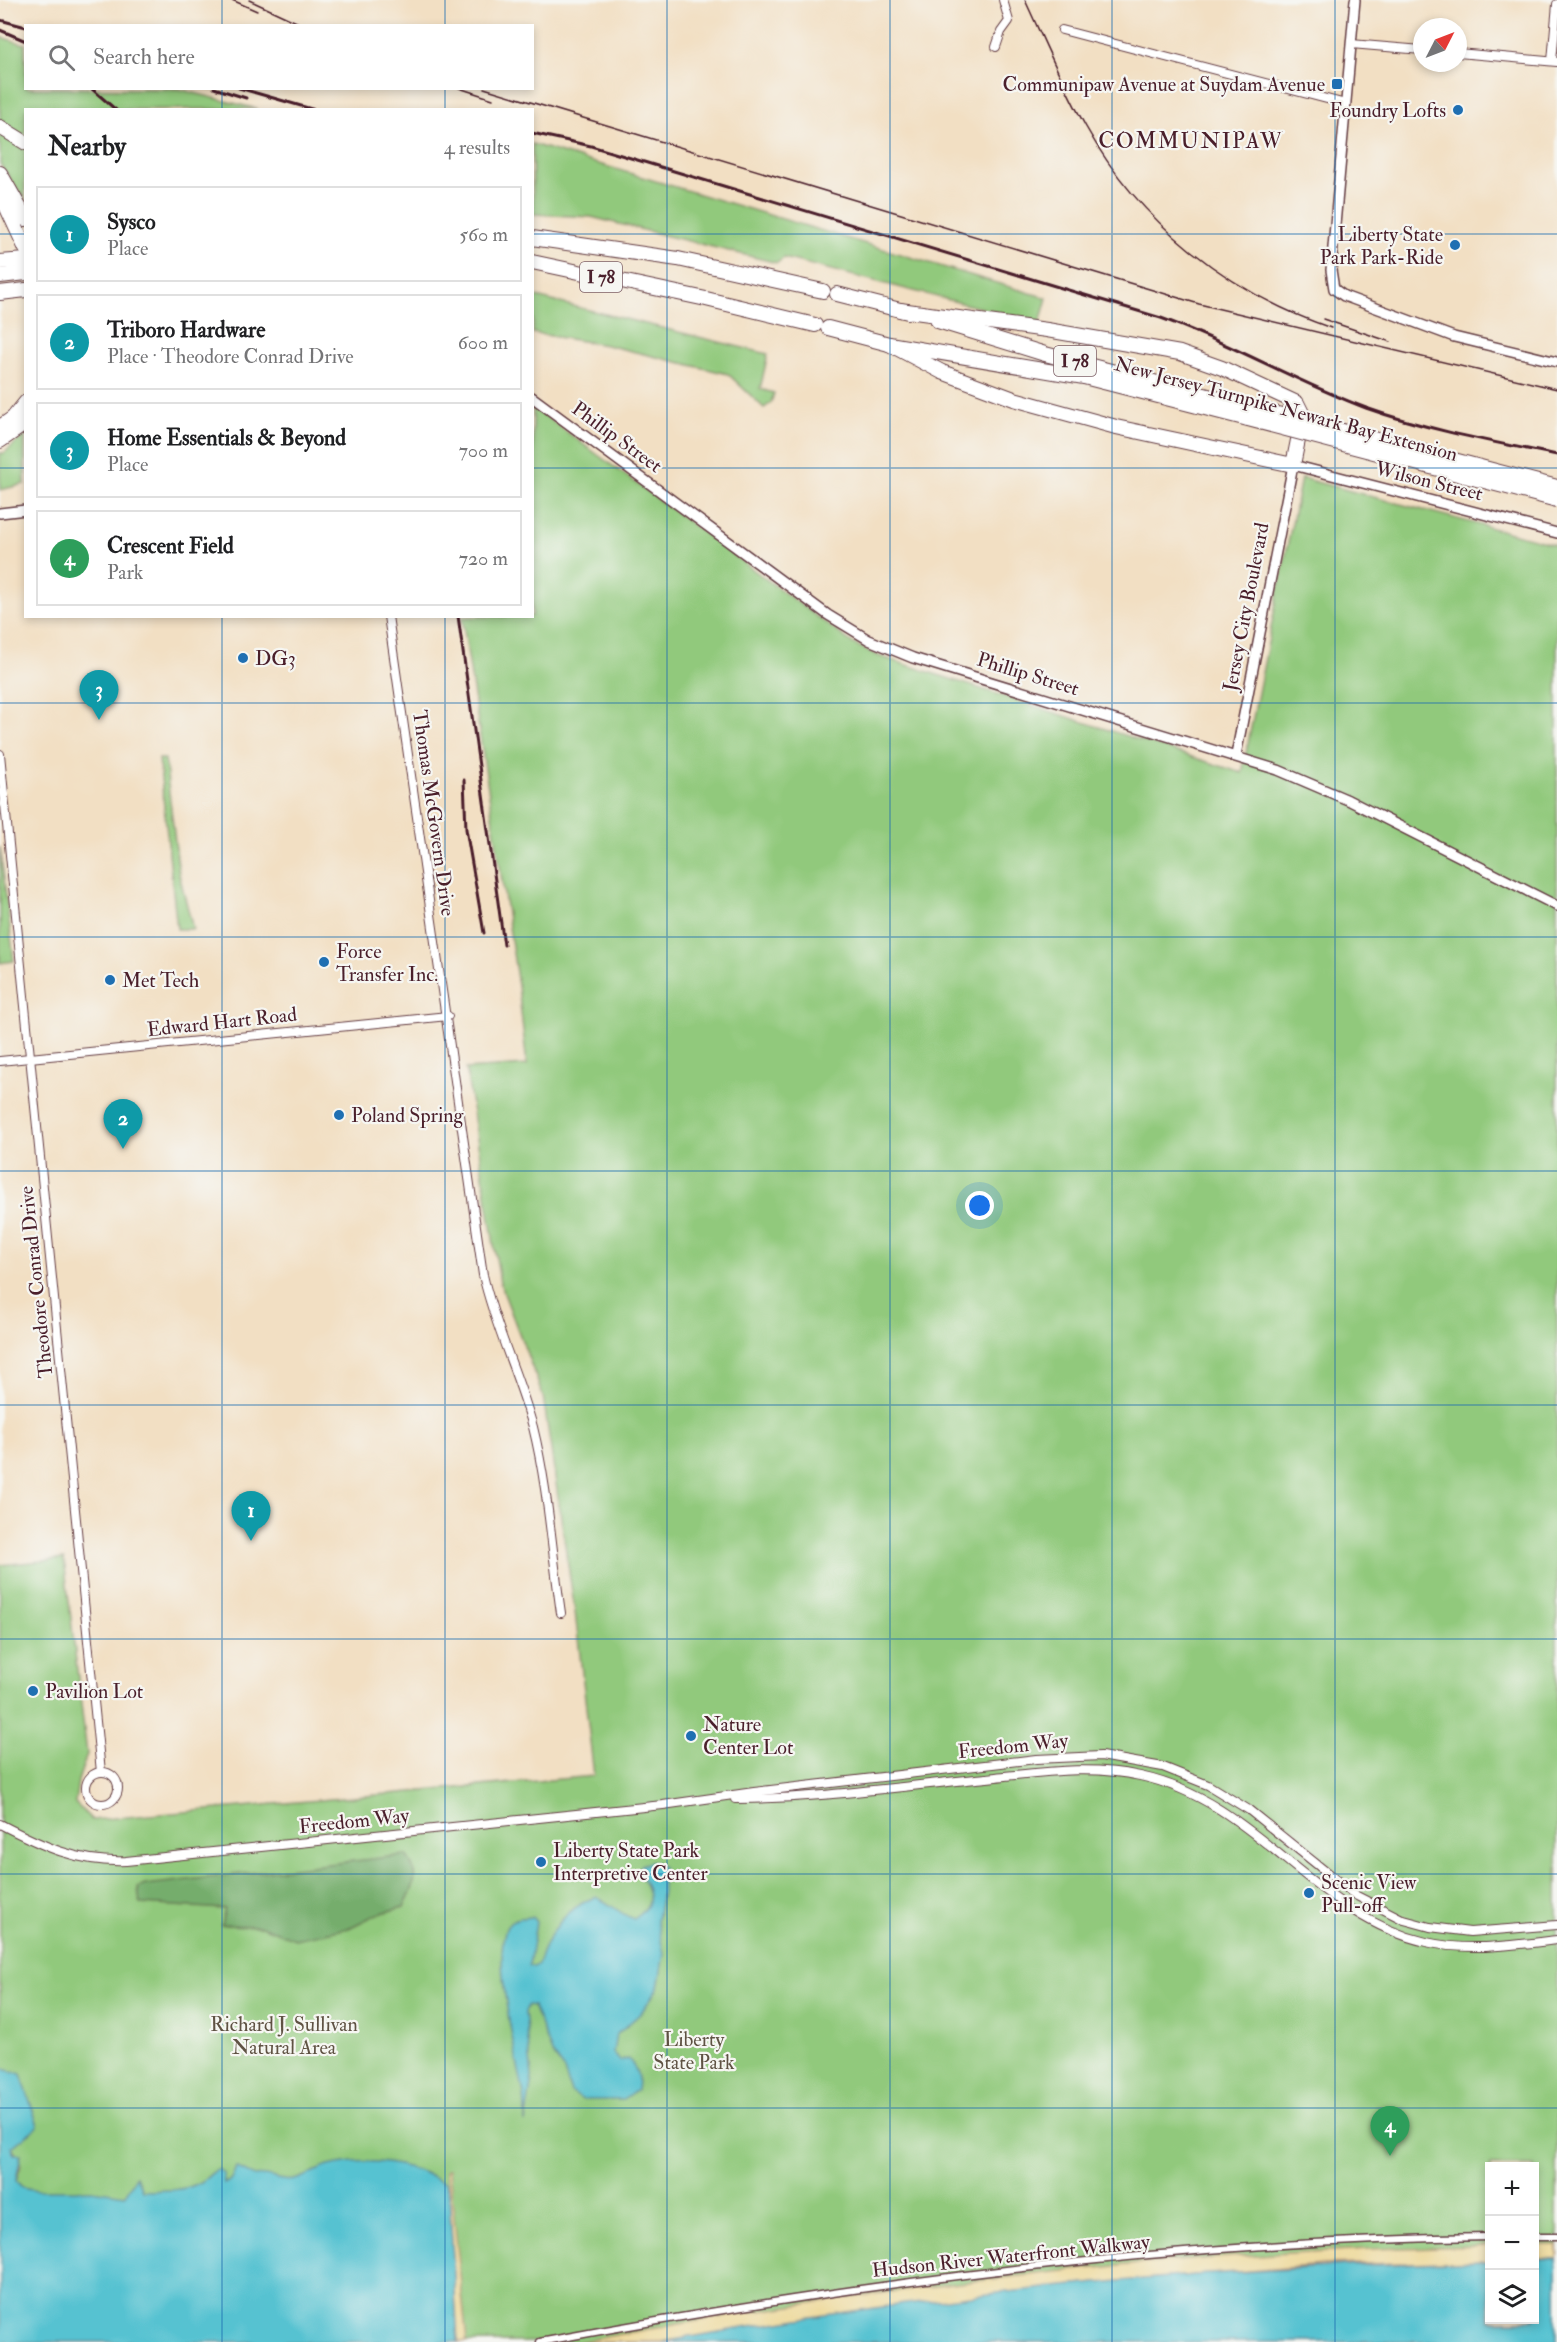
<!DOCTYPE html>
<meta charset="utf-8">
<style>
:root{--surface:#fff;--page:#f2f2f2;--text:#202124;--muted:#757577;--line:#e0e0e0;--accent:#111827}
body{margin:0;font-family:"IM FELL Double Pica",serif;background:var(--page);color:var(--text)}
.controls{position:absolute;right:18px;bottom:18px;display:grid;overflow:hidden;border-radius:0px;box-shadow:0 3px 9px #0003}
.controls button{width:54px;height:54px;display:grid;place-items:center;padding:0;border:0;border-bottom:2px solid var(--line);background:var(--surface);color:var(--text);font:30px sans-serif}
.compass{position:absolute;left:1413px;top:18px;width:54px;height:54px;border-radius:50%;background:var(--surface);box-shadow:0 3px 9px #0003;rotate:48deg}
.you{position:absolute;left:980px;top:1206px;width:21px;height:21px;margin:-15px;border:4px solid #fff;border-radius:50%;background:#1a73e8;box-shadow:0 0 0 9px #1a73e833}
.badge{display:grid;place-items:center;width:39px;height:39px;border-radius:50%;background:var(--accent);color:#fff;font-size:20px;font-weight:700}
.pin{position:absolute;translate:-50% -50px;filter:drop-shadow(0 2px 3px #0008)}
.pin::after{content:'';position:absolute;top:32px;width:21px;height:18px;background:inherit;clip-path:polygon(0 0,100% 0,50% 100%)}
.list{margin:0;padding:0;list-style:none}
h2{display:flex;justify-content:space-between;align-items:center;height:78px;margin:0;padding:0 24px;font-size:26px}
h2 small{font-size:20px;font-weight:400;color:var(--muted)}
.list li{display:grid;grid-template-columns:39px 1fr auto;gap:18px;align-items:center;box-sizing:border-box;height:96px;margin:0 12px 12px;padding:0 12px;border:2px solid var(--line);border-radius:0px}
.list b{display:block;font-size:22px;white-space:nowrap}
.list p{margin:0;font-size:20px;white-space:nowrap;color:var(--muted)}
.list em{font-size:20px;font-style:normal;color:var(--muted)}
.icon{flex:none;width:33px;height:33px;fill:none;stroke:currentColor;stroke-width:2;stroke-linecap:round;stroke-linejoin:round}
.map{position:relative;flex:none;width:1557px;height:2342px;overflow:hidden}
.search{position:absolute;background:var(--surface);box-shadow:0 3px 9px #0003;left:24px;top:24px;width:510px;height:66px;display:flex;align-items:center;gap:15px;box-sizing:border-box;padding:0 21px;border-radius:0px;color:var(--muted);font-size:22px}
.panel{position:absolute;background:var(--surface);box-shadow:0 3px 9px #0003;left:24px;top:108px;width:510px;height:510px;border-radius:0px}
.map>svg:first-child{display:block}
.green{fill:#91c97c;stroke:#6e7454;stroke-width:1.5}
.forest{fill:#74ad6c;stroke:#5f664c;stroke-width:1.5}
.sand{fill:#eeda9e;stroke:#9c7c64;stroke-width:1.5}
.water{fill:#57c2d1;stroke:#50707e;stroke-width:1.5}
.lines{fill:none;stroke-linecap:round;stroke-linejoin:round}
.pedestrian-casing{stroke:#633c42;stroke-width:9}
.minor-casing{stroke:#633c42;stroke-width:10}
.tertiary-casing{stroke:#633c42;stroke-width:12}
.motorway-casing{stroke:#633c42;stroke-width:16}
.pedestrian{stroke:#fff;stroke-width:6}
.minor{stroke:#fff;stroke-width:8}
.tertiary{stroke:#fff;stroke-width:9}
.motorway{stroke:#fff;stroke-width:14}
.tram{stroke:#4a1f2b;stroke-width:1.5}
.rail{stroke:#4a1f2b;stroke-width:3}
.motorway-bridge-casing{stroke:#633c42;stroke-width:16;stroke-linecap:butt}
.motorway-bridge{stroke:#fff;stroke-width:14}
.grid{fill:none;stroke:#1f6fb2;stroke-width:1.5;stroke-opacity:0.55}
.poi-dot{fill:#1f6fb2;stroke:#f6f6f2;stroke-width:2}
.labels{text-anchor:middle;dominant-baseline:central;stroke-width:4.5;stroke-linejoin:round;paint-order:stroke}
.shield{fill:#f6f6f2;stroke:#7e6067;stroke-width:1.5}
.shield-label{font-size:18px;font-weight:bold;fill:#4a1f2b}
.poi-label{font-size:20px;fill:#4a1f2b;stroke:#f6f6f2;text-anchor:start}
.street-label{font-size:20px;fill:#4a1f2b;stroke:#f6f6f2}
.park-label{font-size:20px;fill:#5f5243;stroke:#f6f6f2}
.quarter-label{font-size:22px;letter-spacing:1.5px;fill:#4a1f2b;stroke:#f6f6f2}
</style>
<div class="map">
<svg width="1557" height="2342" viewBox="0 0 1557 2342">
<rect width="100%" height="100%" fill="#f6f6f2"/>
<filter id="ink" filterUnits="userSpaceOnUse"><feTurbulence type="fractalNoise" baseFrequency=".0167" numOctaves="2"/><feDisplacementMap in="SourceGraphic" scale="12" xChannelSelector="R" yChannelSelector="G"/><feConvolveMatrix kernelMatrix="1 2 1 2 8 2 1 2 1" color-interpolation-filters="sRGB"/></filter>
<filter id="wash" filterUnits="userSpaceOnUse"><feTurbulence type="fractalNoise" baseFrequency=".008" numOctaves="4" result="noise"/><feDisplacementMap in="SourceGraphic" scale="24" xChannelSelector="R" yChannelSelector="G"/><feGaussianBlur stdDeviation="1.35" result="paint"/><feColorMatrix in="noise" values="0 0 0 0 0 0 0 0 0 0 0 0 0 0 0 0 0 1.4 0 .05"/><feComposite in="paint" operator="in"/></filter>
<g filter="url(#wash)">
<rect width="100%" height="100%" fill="#f2dfc3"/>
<g class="green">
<polygon points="0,37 25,44 26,88 179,89 257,109 26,110 25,200 0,164"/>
<polygon points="532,144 1047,298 1040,323 784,258 777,263 591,217 533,214"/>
<polygon points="532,296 768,354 760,389 774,393 771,403 764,408 728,374 606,345 533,333"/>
<polygon points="533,407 854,644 879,656 1242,773 1301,478 1557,545 1557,2260 1535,2259 1534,2166 1490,2166 1489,2261 1324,2265 872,2309 663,2342 458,2342 457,2334 131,2214 22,2187 16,2181 21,2165 12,2147 30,2131 0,2086 0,1565 64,1559 87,1754 78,1781 75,1803 92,1820 594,1776 575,1612 543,1396 500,1283 466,1069 527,1065 518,986 462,617 532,616"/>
<polygon points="25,435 25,484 0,490 0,453 4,453"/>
<polygon points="159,759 165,759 179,874 193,929 177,929"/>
<polygon points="0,847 14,961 0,963"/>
</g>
<path class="forest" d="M406 1855C420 1874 415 1887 404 1907L377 1914 349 1928 295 1939 261 1926 221 1925 225 1909 140 1904 138 1888 145 1885Z"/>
<g class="sand">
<polygon points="449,2169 467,2342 458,2342 457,2334 449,2193 446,2171"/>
<polygon points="1534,2245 1557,2245 1557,2260 1535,2259"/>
<path d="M1489 2246V2261L1324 2265 1075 2285 872 2309 663 2342H578C878 2286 1185 2250 1489 2246Z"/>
</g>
<g class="water">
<path d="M650 1862 658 1863 663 1868V1885L657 1921 664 1954 658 1988 641 2013 616 2035 613 2053 620 2061 628 2059C638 2069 639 2077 637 2090L623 2100H583L571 2092 563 2068 552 2053 533 2006 528 2005 525 2012 532 2077 525 2123C525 2114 525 2104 524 2095 518 2062 488 1947 510 1922 516 1917 524 1918 532 1917L536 1922 529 1966 534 1967 538 1964C547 1935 565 1908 595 1897 610 1902 619 1914 634 1919 659 1902 648 1892 638 1869L641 1865Z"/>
<path d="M0 2068 21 2074 38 2126 12 2147 14 2154H21L16 2181 22 2187 37 2190H93L125 2195 136 2176 142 2191C160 2190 182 2192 199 2183 206 2180 210 2173 218 2169L224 2174V2184L231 2180 236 2167 254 2176C267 2173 281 2183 294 2180 306 2177 317 2169 329 2166 367 2156 412 2163 445 2183L449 2193 458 2342H0Z"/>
<path d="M1535 2259 1557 2260V2342H663C935 2291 1213 2268 1489 2261L1490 2320H1534Z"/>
</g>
</g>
<g filter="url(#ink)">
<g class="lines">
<g class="pedestrian-casing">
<g id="pedestrian">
<polyline points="1534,2237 1557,2237"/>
<path d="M540 2342C852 2284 1171 2241 1490 2237"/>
</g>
</g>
<g class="minor-casing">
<g id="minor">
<polyline points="1062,30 1346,104"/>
<polyline points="1351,44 1422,50"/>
<polyline points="996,47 1001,32 1009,21 1003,0"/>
<polyline points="1458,53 1557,62"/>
<polyline points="1552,61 1557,4"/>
<path d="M388 616 483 1275C495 1328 519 1375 533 1427 548 1487 552 1552 561 1613"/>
<polyline points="0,754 101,1772"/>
<polyline points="0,1061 448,1016"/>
<circle cx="102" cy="1788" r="16"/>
<path d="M735 1799C821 1799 910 1785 996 1777 1045 1772 1092 1765 1140 1776 1258 1801 1313 1916 1426 1942 1469 1952 1514 1945 1557 1940"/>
<path d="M0 1824C42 1846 78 1863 126 1861L663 1805 754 1792 1036 1759 1101 1756 1163 1767 1208 1785 1249 1810 1355 1895 1404 1920 1430 1927 1470 1932 1557 1925"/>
</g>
</g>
<g class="tertiary-casing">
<g id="tertiary">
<polyline points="1355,0 1331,270 1334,289 1344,296 1454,337 1557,362"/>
<polyline points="532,397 828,615 869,640 913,658 1278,770 1348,800 1557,906"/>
<polyline points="0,513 26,510"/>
<polyline points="1236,755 1293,465 1557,533"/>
</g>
</g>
<g class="motorway-casing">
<g id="motorway">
<polyline points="0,127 26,143"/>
<polyline points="0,173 26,219"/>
<polyline points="0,193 26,249"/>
<polyline points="532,238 678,259 823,291"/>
<polyline points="0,262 26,260"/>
<polyline points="532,262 706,299 815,325"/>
<polyline points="0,276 26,273"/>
<polyline points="0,293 26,290"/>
<polyline points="837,294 908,312"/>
<polyline points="938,321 1045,354 1251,407"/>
<polyline points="828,328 889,344 1084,377 1248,419"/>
<polyline points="889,344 942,372 1014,399 1116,427 1293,465 1303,415 1297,403 1222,368 1180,353 1047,330 900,310"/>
<polyline points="0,427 13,418 26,402"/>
<polyline points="0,441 26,423"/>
</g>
</g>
<use href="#pedestrian" class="pedestrian"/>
<use href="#minor" class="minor"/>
<use href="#tertiary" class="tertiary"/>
<use href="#motorway" class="motorway"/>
<g class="tram">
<polyline points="232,0 257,11"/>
<polyline points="249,0 305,26"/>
<path d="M1025 0C1045 43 1063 86 1086 127 1139 222 1229 293 1331 328"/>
<polyline points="459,88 493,99"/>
<polyline points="484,88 1199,304 1557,389"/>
<polyline points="1323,319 1391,342"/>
</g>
<g class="rail">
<polyline points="0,20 26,27"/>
<polyline points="0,30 26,41"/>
<polyline points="91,88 116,110"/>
<polyline points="214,88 246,98"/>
<polyline points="239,88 315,110"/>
<path d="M532 133 591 146 1161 318C1231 343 1296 382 1366 408 1428 430 1493 442 1557 455"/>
<polyline points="458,616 504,945"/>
<polyline points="464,780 466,829 484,933"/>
</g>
<g class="motorway-bridge-casing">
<g id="motorway-bridge">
<polyline points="1251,407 1557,487"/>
<polyline points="1248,419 1557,500"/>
</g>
</g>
<use href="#motorway-bridge" class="motorway-bridge"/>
</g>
</g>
<path class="grid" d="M222 0V26M445 0V26M667 0V2342M890 0V2342M1112 0V2342M1335 0V2342M222 88V110M445 88V110M0 234H26M532 234H1557M0 468H26M532 468H1557M222 616V2342M445 616V2342M0 703H1557M0 937H1557M0 1171H1557M0 1405H1557M0 1639H1557M0 1874H1557M0 2108H1557"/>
<g class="poi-dot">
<rect x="1331" y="78" width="12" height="12" rx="3"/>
<circle cx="1458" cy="110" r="6"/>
<circle cx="1455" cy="245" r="6"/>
<circle cx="243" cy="658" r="6"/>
<circle cx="324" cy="962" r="6"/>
<circle cx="110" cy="980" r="6"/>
<circle cx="339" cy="1115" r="6"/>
<circle cx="33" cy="1691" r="6"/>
<circle cx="691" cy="1736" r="6"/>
<circle cx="541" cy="1862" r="6"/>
<circle cx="1309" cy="1893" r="6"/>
</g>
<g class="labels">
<g class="shield">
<rect x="580" y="262" width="42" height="30" rx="4.5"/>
<rect x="1054" y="346" width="42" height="30" rx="4.5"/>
</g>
<g class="shield-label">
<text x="601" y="277">I 78</text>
<text x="1075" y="361">I 78</text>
</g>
<g class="poi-label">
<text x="1325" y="84" text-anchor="end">Communipaw Avenue at Suydam Avenue</text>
<text x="1446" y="110" text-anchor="end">Foundry Lofts</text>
<text x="1443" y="234" text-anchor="end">Liberty State<tspan x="1443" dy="23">Park Park-Ride</tspan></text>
<text x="255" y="658">DG3</text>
<text x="336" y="951">Force<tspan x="336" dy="23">Transfer Inc.</tspan></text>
<text x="122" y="980">Met Tech</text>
<text x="351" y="1115">Poland Spring</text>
<text x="45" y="1691">Pavilion Lot</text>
<text x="703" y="1724">Nature<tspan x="703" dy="23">Center Lot</tspan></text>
<text x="553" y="1850">Liberty State Park<tspan x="553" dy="23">Interpretive Center</tspan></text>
<text x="1321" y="1882">Scenic View<tspan x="1321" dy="23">Pull-off</tspan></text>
</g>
<g class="street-label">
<text transform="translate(1286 409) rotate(15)">New Jersey Turnpike Newark Bay Extension</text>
<text transform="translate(617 437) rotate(36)">Phillip Street</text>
<text transform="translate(1429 481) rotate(14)">Wilson Street</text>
<text transform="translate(1246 607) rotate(-79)">Jersey City Boulevard</text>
<text transform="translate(1028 674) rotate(17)">Phillip Street</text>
<text transform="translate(434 813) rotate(82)">Thomas McGovern Drive</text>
<text transform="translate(222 1022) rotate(-6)">Edward Hart Road</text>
<text transform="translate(36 1282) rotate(-96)">Theodore Conrad Drive</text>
<text transform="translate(1013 1746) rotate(-6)">Freedom Way</text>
<text transform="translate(354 1821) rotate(-6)">Freedom Way</text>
<text transform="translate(1011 2256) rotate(-6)">Hudson River Waterfront Walkway</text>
</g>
<g class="park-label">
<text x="284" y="2024">Richard J. Sullivan<tspan x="284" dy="23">Natural Area</tspan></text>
<text x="694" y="2039">Liberty<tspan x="694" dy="23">State Park</tspan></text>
</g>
<g class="quarter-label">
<text x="1191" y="141">COMMUNIPAW</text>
</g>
</g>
</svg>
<div class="controls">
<button>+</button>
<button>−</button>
<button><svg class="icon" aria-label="layers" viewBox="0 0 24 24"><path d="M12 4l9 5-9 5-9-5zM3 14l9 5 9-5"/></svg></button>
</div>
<svg class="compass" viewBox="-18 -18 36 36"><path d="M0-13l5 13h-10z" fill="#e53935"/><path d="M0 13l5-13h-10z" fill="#757577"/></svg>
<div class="you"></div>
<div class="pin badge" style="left:251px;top:1541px;background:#0f9aa8">1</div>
<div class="pin badge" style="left:123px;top:1149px;background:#0f9aa8">2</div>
<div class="pin badge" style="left:99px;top:720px;background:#0f9aa8">3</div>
<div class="pin badge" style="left:1390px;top:2156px;background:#2e9e5b">4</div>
<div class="search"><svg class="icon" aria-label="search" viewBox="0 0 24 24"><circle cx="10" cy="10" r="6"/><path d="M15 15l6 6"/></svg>Search here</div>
<section class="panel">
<h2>Nearby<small>4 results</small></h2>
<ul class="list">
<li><span class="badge" style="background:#0f9aa8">1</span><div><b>Sysco</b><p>Place</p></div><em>560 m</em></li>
<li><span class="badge" style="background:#0f9aa8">2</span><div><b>Triboro Hardware</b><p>Place · Theodore Conrad Drive</p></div><em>600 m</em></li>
<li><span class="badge" style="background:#0f9aa8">3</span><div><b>Home Essentials &amp; Beyond</b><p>Place</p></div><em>700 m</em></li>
<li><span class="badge" style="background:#2e9e5b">4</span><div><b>Crescent Field</b><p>Park</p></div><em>720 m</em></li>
</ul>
</section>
</div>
